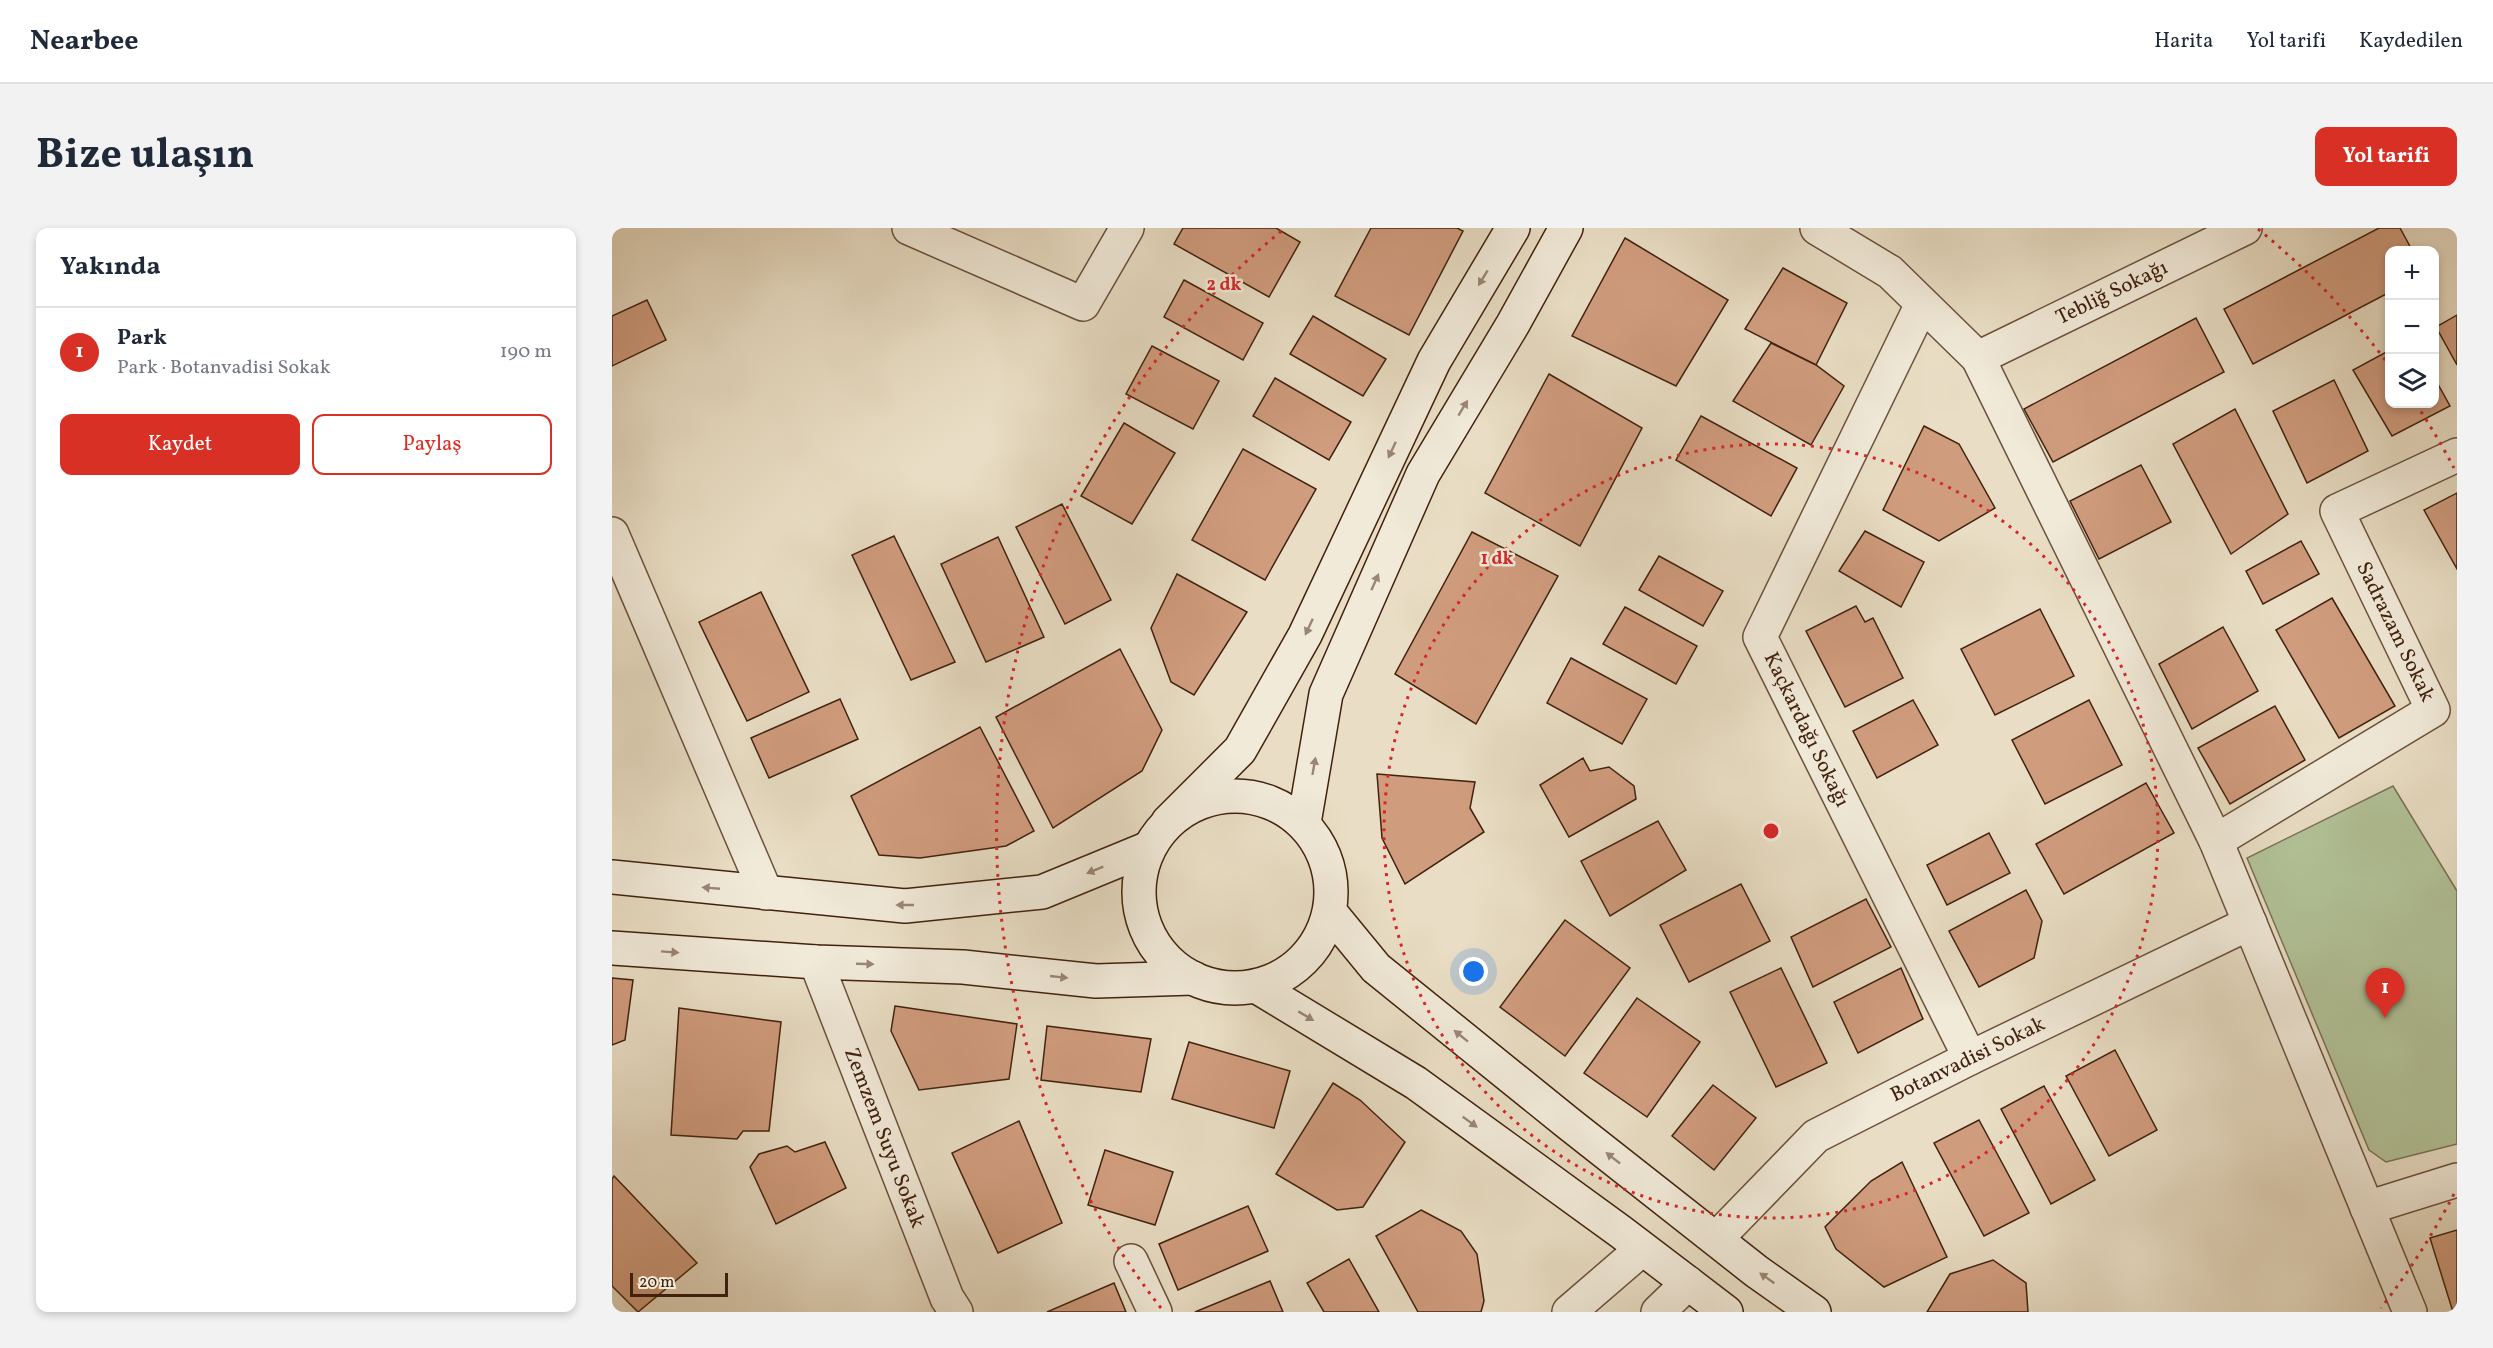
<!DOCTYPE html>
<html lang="tr">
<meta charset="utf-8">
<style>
:root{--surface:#fff;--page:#f2f2f3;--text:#1f2937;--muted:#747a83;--line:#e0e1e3;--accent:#d93025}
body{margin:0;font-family:Vollkorn,serif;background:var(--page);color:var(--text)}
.controls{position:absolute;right:18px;top:18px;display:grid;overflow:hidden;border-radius:12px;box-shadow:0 3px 9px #0003}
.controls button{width:54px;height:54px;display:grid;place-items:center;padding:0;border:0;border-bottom:2px solid var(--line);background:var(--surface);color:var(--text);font:30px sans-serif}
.scale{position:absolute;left:18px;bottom:15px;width:98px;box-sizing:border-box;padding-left:6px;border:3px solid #41220e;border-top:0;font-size:16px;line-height:21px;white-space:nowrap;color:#41220e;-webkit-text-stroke:4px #f1ead9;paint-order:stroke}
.you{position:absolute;left:862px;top:744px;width:21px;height:21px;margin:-15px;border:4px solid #fff;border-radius:50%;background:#1a73e8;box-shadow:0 0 0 9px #1a73e833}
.badge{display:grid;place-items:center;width:39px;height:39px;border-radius:50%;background:var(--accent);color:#fff;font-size:20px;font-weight:700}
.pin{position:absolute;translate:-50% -50px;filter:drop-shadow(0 2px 3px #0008)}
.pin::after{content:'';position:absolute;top:32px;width:21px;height:18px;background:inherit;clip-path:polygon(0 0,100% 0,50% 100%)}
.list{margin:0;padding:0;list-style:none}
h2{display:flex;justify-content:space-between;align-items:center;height:78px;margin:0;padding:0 24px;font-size:26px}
h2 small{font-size:20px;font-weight:400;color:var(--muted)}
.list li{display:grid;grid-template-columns:39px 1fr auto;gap:18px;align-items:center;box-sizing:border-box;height:90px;padding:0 24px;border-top:2px solid var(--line)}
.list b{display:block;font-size:22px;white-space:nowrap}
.list p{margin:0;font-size:20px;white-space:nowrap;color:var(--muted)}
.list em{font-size:20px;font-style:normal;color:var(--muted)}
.actions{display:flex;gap:12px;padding:18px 24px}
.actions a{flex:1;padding:14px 0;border:2px solid var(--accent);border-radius:12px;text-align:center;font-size:21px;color:var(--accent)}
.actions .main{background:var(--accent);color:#fff}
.icon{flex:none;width:33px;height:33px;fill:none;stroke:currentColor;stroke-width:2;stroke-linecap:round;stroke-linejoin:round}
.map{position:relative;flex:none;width:1845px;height:1084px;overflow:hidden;border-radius:12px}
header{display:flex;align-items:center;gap:36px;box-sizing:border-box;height:84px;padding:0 30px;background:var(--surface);border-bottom:2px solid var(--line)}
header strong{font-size:28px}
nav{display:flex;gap:33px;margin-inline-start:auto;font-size:21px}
.intro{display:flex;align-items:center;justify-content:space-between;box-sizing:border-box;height:144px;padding:0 36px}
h1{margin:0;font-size:42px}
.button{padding:15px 27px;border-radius:12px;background:var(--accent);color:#fff;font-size:21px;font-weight:700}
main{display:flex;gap:36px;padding:0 36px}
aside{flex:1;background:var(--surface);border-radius:12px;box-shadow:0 3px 9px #0003}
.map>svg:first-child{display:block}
.green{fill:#b2c298;stroke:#7a7253;stroke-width:1.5}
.building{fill:#d09c7e;stroke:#41220e;stroke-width:1.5}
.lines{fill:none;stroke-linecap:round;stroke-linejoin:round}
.street-casing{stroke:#6b513c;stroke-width:36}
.secondary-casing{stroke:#41220e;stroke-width:36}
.street{stroke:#f1ead9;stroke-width:33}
.secondary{stroke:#f1ead9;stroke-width:33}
.oneway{fill:#998674}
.ring{fill:none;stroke:#d62828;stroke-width:3;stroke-dasharray:3 6}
.labels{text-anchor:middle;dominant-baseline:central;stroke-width:5;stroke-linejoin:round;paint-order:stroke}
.street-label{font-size:21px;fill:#41220e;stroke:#f1ead9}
.centre{fill:#d62828;stroke:#f1ead9;stroke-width:3}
.ring-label{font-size:18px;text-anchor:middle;font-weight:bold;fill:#d62828;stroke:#f1ead9;stroke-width:5;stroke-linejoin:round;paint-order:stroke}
</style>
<header>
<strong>Nearbee</strong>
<nav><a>Harita</a><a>Yol tarifi</a><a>Kaydedilen</a></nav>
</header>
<div class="intro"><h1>Bize ulaşın</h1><a class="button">Yol tarifi</a></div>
<main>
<aside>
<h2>Yakında<small></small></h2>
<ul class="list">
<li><span class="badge">1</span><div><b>Park</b><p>Park · Botanvadisi Sokak</p></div><em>190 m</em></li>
</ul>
<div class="actions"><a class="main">Kaydet</a><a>Paylaş</a></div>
</aside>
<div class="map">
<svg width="1845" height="1084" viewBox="0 0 1845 1084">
<rect width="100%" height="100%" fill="#e9dec5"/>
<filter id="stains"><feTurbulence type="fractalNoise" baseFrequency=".00333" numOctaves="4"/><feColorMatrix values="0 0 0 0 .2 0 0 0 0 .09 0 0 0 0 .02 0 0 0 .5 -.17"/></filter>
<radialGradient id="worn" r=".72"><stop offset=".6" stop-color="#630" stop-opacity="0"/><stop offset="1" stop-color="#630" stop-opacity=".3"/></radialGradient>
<polygon class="green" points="1781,558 1845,663 1845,916 1774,934 1757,922 1635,630"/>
<g class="building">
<polygon points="571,0 664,0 688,14 657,69 562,16"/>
<polygon points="759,0 845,0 851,3 797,107 723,68"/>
<polygon points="1767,0 1788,0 1800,22 1778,22 1778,64 1641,136 1612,81"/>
<polygon points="1013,10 1116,72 1064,158 960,108"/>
<polygon points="1171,40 1235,75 1204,137 1133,101"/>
<polygon points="572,52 651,95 631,132 552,89"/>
<polygon points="35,72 54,112 0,138 0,88"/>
<polygon points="1845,87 1845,137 1824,99"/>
<polygon points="701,88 774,131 751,168 678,126"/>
<polygon points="1584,90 1612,144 1441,234 1412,181"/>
<polygon points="1159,115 1204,137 1232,158 1199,217 1121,173"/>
<polygon points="540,118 607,153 581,201 514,166"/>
<polygon points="1778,122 1778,176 1822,176 1822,149 1838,178 1780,208 1741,142"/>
<polygon points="937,146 1030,200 968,318 873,265"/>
<polygon points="663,150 739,194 717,232 641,188"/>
<polygon points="1722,152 1756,223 1695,255 1661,183"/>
<polygon points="1623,181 1676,286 1619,326 1561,216"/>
<polygon points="1089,188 1185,240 1159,288 1064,232"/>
<polygon points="512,195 563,225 520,296 469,268"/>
<polygon points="1312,198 1347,216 1383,280 1327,313 1271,282"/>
<polygon points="631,221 704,261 653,352 580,312"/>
<polygon points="1529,237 1559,294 1487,331 1458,273"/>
<polygon points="1845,265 1845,341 1812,282"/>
<polygon points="450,276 499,372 453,396 404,299"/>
<polygon points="1253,303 1312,334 1289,379 1227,343"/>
<polygon points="860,304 946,348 864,496 783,446"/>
<polygon points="282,308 343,434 299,452 240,327"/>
<polygon points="386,309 432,409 374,434 329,336"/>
<polygon points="1689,313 1707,346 1651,376 1634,343"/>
<polygon points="1047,328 1111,363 1091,398 1027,362"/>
<polygon points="565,346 635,384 582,467 559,454 539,400"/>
<polygon points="149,364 197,464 135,493 87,394"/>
<polygon points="1720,370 1783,478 1727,510 1664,402"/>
<polygon points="1244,378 1253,394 1261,390 1291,450 1233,479 1194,403"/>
<polygon points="1013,379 1085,418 1064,456 991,416"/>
<polygon points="1428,381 1462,448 1383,487 1349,421"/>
<polygon points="1611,399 1646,463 1580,501 1547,436"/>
<polygon points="508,421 550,502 530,543 441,600 384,489"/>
<polygon points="959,430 1035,471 1010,516 935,475"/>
<polygon points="228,471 246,511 157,550 139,510"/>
<polygon points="1301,472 1326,517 1265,550 1241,503"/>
<polygon points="1477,472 1510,537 1433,576 1400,512"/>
<polygon points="1663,478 1693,532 1618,576 1586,520"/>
<polygon points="368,499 422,603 394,618 308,630 267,627 239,568"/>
<polygon points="971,530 978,543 997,539 1022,558 1024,571 957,609 928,557"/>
<polygon points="765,546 863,554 858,580 872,604 793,656 770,610"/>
<polygon points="1534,555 1562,605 1452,666 1424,616"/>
<polygon points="1046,593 1074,642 998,688 969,633"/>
<polygon points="1377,605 1398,645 1335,677 1315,637"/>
<polygon points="1129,656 1158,713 1077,754 1048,697"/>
<polygon points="1414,662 1430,693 1422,730 1367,759 1337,703"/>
<polygon points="1254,671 1279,719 1201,759 1179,709"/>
<polygon points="953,692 1018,740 953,828 888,779"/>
<polygon points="1169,740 1215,835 1164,859 1118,764"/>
<polygon points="1289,740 1311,791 1246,825 1222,774"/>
<polygon points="0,750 21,752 13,812 0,817"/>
<polygon points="1025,770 1088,814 1035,889 972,845"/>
<polygon points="283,778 405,796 397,851 307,862 279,803"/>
<polygon points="67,780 169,794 157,903 131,903 125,911 59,907"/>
<polygon points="435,798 539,811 529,864 429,852"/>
<polygon points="577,814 678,843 662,900 560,871"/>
<polygon points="1503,822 1545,902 1497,928 1454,848"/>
<polygon points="721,855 748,872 793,914 751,979 725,982 664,946"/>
<polygon points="1101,857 1144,890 1102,942 1060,908"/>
<polygon points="1432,858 1483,952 1439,976 1389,881"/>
<polygon points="1367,892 1417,985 1372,1008 1322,915"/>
<polygon points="407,893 450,995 386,1025 340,925"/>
<polygon points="213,914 234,960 164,996 138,939 147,926 175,918 183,924"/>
<polygon points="493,922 561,944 543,997 476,977"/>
<polygon points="1290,934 1335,1029 1272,1059 1224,1021 1213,999 1259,953"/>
<polygon points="2,948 85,1035 26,1084 0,1058 0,951"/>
<polygon points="636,978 656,1023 566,1062 547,1016"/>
<polygon points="809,982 849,1003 865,1026 872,1073 869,1084 806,1084 764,1008"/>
<polygon points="1845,1002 1845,1084 1841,1084 1818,1010"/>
<polygon points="737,1031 767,1084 712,1084 695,1055"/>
<polygon points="1381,1032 1414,1055 1416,1084 1315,1084 1338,1046"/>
<polygon points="658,1053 671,1084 583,1084"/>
<polygon points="502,1055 514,1084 435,1084"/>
</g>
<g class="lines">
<g class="street-casing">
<g id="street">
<polyline points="297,0 471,76 515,0"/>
<polyline points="1205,0 1278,44 1366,130 1604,613 1798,1084"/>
<polyline points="1310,76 1148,409 1358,830"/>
<polyline points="1366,130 1633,0"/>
<polyline points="0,306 154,665"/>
<polyline points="1604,613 1821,482 1725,283 1845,227"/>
<polyline points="204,734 335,1070 344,1084"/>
<polyline points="1755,980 1845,952"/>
<polyline points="1104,1011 1204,908 1358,830 1638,695"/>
<polyline points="519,1033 543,1084"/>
<polyline points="957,1084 1030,1021"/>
<polyline points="1046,1084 1076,1055"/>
</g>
</g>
<g class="secondary-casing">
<g id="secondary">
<circle cx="623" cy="664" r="96"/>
<polyline points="556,594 628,522 693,407 822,133 901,0"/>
<polyline points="692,595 714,466 811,246 901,96 954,0"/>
<polyline points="0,649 293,678 430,664 537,620"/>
<polyline points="718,684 764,740 956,895 1144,1043 1202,1084"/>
<polyline points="0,720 204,734 351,739 484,753 581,750"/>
<polyline points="644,758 804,855 1009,1004 1114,1084"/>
</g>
</g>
<use href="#street" class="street"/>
<use href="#secondary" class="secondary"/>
</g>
<defs><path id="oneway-solid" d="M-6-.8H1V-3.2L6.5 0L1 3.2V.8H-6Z" transform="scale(1.5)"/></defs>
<g class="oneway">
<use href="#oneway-solid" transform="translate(871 50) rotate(121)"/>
<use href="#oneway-solid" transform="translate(851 180) rotate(-59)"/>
<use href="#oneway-solid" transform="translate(780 222) rotate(115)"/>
<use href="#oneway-solid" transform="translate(763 354) rotate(-66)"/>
<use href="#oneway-solid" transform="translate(697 399) rotate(115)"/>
<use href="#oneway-solid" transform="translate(702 538) rotate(-80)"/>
<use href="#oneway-solid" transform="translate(483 642) rotate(158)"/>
<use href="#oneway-solid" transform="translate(99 660) rotate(-175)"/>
<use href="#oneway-solid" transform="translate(293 677) rotate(-180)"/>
<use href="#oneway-solid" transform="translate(58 724) rotate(4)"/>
<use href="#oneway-solid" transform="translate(253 736) rotate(2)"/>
<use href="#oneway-solid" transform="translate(447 749) rotate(6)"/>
<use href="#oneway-solid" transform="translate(694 788) rotate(31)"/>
<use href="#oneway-solid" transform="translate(849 808) rotate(-141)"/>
<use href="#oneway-solid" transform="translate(858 894) rotate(36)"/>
<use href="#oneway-solid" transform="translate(1001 930) rotate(-142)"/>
<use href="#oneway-solid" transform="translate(1155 1050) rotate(-145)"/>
</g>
<g class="ring">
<circle cx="1159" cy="603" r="387"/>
<path d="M1842 966A774 774 0 0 1 1769 1080M549 1080A774 774 0 0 1 672 1M1646 1A774 774 0 0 1 1777 137M1804 176A774 774 0 0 1 1842 240"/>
</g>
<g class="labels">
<g class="street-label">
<text transform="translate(1500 65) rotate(-26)">Tebliğ Sokağı</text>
<text transform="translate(1783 404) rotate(64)">Sadrazam Sokak</text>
<text transform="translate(1194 502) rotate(64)">Kaçkardağı Sokağı</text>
<text transform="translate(1356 832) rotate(-26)">Botanvadisi Sokak</text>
<text transform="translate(272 910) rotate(69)">Zemzem Suyu Sokak</text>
</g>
</g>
<circle cx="1159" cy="603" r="9" class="centre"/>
<g class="ring-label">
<text x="612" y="62">2 dk</text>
<text x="885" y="336">1 dk</text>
</g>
<rect width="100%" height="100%" filter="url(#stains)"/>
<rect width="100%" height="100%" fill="url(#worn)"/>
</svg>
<div class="controls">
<button>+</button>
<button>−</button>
<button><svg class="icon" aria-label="layers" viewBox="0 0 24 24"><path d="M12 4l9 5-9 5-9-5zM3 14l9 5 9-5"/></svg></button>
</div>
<div class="scale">20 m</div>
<div class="you"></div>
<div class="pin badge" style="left:1773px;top:790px">1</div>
</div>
</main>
